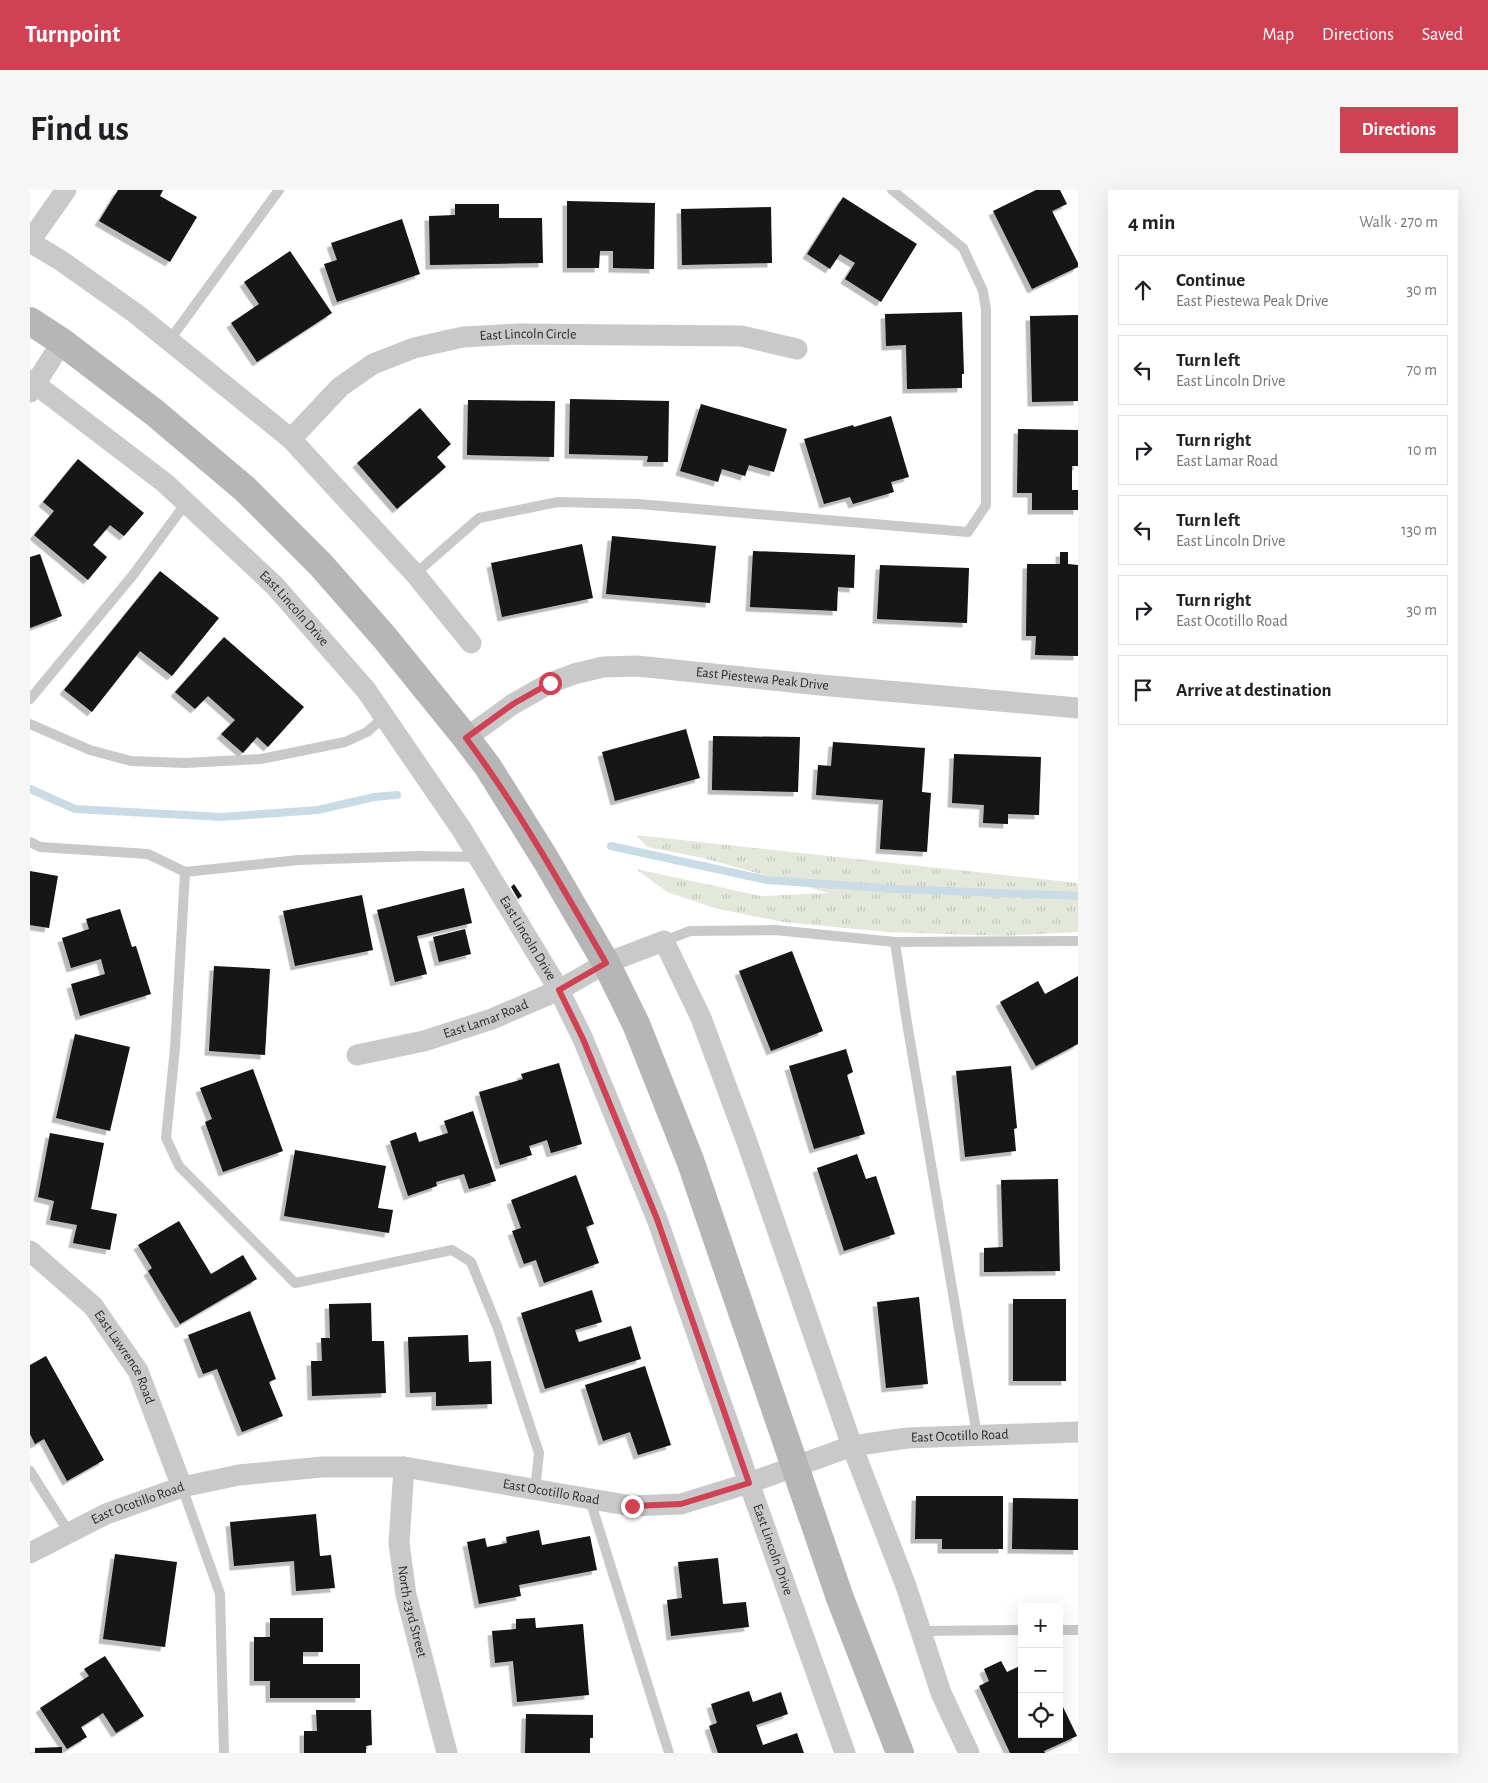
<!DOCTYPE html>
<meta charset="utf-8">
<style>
:root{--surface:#fff;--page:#f6f6f6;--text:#202124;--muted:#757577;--line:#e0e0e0;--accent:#d04154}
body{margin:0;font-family:"Alegreya Sans",sans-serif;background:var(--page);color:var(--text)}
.controls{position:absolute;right:15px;bottom:15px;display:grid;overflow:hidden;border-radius:0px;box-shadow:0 5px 20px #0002}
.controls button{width:45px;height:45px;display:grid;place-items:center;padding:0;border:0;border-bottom:1px solid var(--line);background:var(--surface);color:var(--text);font:25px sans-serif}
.stop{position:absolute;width:15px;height:15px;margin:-11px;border:4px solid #d04154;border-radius:50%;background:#fff}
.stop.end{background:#d04154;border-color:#fff;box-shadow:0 1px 5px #0008}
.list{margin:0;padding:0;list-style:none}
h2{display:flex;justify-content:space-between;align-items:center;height:65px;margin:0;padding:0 20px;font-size:21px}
h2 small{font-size:16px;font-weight:400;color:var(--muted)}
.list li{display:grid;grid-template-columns:32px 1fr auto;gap:15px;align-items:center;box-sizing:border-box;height:70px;margin:0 10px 10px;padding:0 10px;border:1px solid var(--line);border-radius:0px}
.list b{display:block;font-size:19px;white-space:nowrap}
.list p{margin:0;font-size:16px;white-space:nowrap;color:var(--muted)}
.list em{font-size:16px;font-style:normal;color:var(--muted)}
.icon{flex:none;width:28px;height:28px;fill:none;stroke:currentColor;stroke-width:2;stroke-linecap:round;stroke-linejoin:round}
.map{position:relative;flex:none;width:1048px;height:1563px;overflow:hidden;border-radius:0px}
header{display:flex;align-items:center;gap:30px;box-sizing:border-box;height:70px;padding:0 25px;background:var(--accent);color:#fff}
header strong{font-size:24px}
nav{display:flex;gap:28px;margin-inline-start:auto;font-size:18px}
.intro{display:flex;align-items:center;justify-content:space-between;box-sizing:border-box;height:120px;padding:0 30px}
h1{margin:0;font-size:35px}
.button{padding:12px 22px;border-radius:0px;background:var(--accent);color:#fff;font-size:18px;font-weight:700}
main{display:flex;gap:30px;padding:0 30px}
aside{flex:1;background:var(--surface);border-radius:0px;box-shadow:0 5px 20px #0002}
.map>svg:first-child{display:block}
.grass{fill:url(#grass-tufts)}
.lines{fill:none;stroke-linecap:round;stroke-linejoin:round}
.stream{stroke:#c9dce6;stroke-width:8}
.building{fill:#131313;filter:url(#shadow)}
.lane{stroke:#c9c9c9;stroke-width:10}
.street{stroke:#c9c9c9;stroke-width:21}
.secondary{stroke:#b6b6b6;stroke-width:28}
.route{stroke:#d04154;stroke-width:6}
.labels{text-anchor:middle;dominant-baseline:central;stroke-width:5;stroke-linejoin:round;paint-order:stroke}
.street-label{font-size:14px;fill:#2c2c2c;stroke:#fff}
</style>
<header>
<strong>Turnpoint</strong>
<nav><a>Map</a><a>Directions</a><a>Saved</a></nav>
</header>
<div class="intro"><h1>Find us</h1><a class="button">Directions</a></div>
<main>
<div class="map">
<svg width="1048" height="1563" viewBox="0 0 1048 1563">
<defs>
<pattern id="grass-tufts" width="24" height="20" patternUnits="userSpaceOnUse" patternTransform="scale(1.25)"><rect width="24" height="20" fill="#e3e8db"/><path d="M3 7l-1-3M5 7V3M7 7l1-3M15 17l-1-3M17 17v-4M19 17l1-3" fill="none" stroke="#c3c7bc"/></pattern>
<filter id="shadow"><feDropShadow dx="-4.5" dy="4.5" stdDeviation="0" flood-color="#0004"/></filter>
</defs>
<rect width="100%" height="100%" fill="#fff"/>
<polygon class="grass" points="606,645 1048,693 1048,742 974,746 857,742 753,732 688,719 637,702 606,679 731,706 799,703 673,668 617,657"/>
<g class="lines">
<g class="stream">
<polyline points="0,599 45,619 191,627 288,620 344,607 367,605"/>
<polyline points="581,656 737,690 866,699 1048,706"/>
</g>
</g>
<g class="building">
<polygon points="88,0 133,0 130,6 167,27 140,72 69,31"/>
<polygon points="1006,0 1030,0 1037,14 1022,21 1048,73 1048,77 1002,99 963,21"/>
<polygon points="813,7 887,54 851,112 815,89 825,73 810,64 800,79 777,64"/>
<polygon points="537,11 625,13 624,79 583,78 583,61 570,61 569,78 537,78"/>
<polygon points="425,14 469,14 469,28 512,28 513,73 400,75 399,26 425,25"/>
<polygon points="741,17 742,73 652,75 651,19"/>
<polygon points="372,29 390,84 307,112 294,74 307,70 301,53"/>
<polygon points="260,61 302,123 227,172 201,133 229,114 214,92"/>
<polygon points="932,122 934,184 932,184 932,198 877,199 876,155 856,156 855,124"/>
<polygon points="1048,125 1048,211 1002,212 1000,126"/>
<polygon points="540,209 639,211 638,272 617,272 618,266 539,264"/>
<polygon points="438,210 525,211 524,267 437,265"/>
<polygon points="671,214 757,239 744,282 719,275 715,286 692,279 688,292 650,281"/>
<polygon points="390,218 421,254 407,267 416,277 367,319 327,273"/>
<polygon points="861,226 879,287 861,292 864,302 823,314 820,307 794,314 774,249 823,235 824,237"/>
<polygon points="988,239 1048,240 1048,276 1042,276 1042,300 1048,300 1048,320 1002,320 1002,303 987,303"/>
<polygon points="48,269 114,323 94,346 80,335 63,355 77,367 58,390 4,345 24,321 13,312"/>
<polygon points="582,346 686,356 680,413 576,404"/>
<polygon points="552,354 563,408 472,427 461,373"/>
<polygon points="723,361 825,365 824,398 808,397 807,421 720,417"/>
<polygon points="1030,362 1038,362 1038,374 1048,375 1048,466 1005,465 1006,446 996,446 997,374 1030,374"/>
<polygon points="10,364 32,426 0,438 0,367"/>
<polygon points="850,375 939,378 937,433 847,429"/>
<polygon points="130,381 189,428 142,486 110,461 62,522 34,500"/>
<polygon points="194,447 274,517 238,557 227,547 213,563 191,544 205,530 178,506 165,519 145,502"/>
<polygon points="656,539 670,588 585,611 572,562"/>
<polygon points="683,546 770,547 768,602 682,600"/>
<polygon points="803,552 895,558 892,602 901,603 897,662 850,659 853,610 786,605 788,575 801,576"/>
<polygon points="924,564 1011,567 1009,625 978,624 978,634 953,633 954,615 922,613"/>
<polygon points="0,681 28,686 19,738 0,735"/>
<polygon points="484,694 492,706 488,709 481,697"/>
<polygon points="434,698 442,733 387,746 397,784 365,792 347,720"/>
<polygon points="332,705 343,760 265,776 253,721"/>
<polygon points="90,719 102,757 106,756 121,804 50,826 41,794 75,784 71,769 41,778 32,748 59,739 56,729"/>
<polygon points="435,739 441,764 409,772 403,747"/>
<polygon points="762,761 793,841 741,861 709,781"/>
<polygon points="184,776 240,779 235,865 179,861"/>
<polygon points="1048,786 1048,854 1006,876 970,812 1008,791 1015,804"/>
<polygon points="45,844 100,857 80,941 26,928"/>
<polygon points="816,859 823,882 817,885 835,944 784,959 759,876"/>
<polygon points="529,873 552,954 521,963 517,950 499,956 502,965 470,975 449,902 493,889 491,884"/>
<polygon points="981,876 987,938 984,939 986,961 935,967 926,881"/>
<polygon points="223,879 253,961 193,982 175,932 182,929 170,898"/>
<polygon points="443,921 466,991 439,999 434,984 406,992 407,996 378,1006 360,951 386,942 389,952 418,943 414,931"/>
<polygon points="20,943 74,953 61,1019 87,1024 80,1060 43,1053 47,1035 20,1030 24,1011 8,1007"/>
<polygon points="265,960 356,976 348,1018 363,1020 359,1043 254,1026"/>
<polygon points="827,964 836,989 846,986 865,1044 814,1061 787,978"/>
<polygon points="546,985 564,1034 556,1037 569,1073 514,1093 506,1070 494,1074 482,1041 491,1038 481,1010"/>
<polygon points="1028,989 1030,1081 954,1082 954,1058 973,1057 971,990"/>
<polygon points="149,1031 181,1084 213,1065 227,1089 150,1134 118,1081 122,1078 108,1055"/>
<polygon points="562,1100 572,1132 545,1140 549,1152 601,1136 611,1169 515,1199 491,1123"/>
<polygon points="889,1107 898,1194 856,1198 847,1112"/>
<rect x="983" y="1109" width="53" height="82"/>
<polygon points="341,1113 342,1151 354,1151 356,1203 282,1206 281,1171 292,1171 291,1148 300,1148 299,1114"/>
<polygon points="220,1121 246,1189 239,1192 253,1226 212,1242 187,1179 173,1184 158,1145"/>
<polygon points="438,1145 439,1172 461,1171 462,1214 406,1216 406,1202 380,1203 378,1147"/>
<polygon points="16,1166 74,1270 37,1291 14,1249 5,1254 0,1244 0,1175"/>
<polygon points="615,1176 641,1255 608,1265 600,1242 573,1251 555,1195"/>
<polygon points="886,1306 973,1306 973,1359 912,1359 912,1349 885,1349"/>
<polygon points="983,1308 1048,1309 1048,1360 982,1359"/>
<polygon points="286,1324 290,1366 301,1365 305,1398 266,1401 264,1371 204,1376 200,1332"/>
<polygon points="509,1340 512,1355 560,1346 567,1380 489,1395 491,1406 449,1414 437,1352 455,1348 457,1357 477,1353 476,1347"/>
<polygon points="85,1364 147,1372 135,1457 73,1449"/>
<polygon points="688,1368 693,1414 716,1412 719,1437 641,1446 637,1410 652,1408 648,1372"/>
<polygon points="240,1428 293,1428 293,1462 273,1462 273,1474 330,1474 330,1508 240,1508 240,1491 224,1491 224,1447 240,1447"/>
<polygon points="505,1428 506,1438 553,1434 559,1505 487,1512 483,1471 465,1473 462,1441 486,1439 486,1429"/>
<polygon points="75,1466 114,1526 86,1543 73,1523 51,1537 57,1547 37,1559 10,1518 59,1486 54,1479"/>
<polygon points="971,1471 977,1482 992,1475 992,1544 1029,1544 1029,1519 1033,1517 1047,1546 1014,1561 1015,1563 980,1563 949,1496 959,1491 954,1479"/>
<polygon points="719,1501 723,1512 751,1502 758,1524 726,1535 733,1555 767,1543 774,1563 688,1563 679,1536 687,1533 681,1514"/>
<polygon points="286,1520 341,1520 342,1555 336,1556 336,1563 274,1563 274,1541 287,1541"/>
<polygon points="496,1524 563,1525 563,1548 560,1548 560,1563 495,1563"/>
<polygon points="32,1557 32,1563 5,1563 5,1558"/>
</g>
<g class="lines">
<g class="lane">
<polyline points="139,151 249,0"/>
<polyline points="385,384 449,328 528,312 608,314 938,342 956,315 956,120 953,101 933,58 862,0"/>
<polyline points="0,509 103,385 156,313"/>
<polyline points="0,534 60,560 101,571 155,573 231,569 315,552 337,542 354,527"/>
<polyline points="0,652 10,657 118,664 155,682 268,670 389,666 448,667"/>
<polyline points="155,682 145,858 136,948 149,976 265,1093 422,1060 441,1072 467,1136 509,1263 505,1301"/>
<polyline points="634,751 660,741 745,740 865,752 1048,751"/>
<polyline points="865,752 877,833 947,1245"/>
<polyline points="0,1281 40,1344"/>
<polyline points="152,1297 190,1404 194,1563"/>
<polyline points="560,1310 639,1563"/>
<polyline points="1029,1440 1048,1440"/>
<polyline points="891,1441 992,1440"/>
</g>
<g class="street">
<polyline points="0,51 36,0"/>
<polyline points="0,52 30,70 105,123 261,249 385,384 441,453"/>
<path id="s1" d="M0 190 135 293 245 396 336 500 432 640 529 800 553 849 627 1029 719 1293 815 1563"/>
<polyline points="0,202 32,152"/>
<path id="s2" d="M261 249 310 197 343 174 384 158 433 147 488 144 711 146 767 159"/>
<path id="s3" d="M436 548 483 514 520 493 544 484 573 477 607 476 790 495 1048 518"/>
<path id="s4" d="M327 865 394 851 462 829 529 800 576 773 634 751 671 828 717 952 822 1256 876 1396 911 1503 939 1563"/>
<path id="s5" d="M0 1061 63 1116 108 1181 152 1297"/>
<path id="s6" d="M374 1277 369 1353 376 1405 417 1563"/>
<path id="s7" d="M0 1363 76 1324 152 1297 209 1285 292 1277H374L602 1316 651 1314 719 1293 822 1256 877 1248 1048 1242"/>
</g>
<polyline class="secondary" points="0,131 32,152 125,223 215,299 291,375 355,448 436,548 458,577 516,670 576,773 606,834 660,970 810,1408 870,1563"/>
</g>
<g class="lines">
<path class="route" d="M520 493 483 514 436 548C489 619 532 697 576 773L529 800 553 849 627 1029 719 1293 651 1314 602 1316"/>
</g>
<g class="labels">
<g class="street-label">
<text stroke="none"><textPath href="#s2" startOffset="271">East Lincoln Circle</textPath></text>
<text stroke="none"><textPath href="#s1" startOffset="350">East Lincoln Drive</textPath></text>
<text stroke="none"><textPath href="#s3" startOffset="316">East Piestewa Peak Drive</textPath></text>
<text stroke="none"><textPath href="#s1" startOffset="755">East Lincoln Drive</textPath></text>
<text stroke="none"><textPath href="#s4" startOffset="134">East Lamar Road</textPath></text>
<text stroke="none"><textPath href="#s5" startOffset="144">East Lawrence Road</textPath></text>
<text stroke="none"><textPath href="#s7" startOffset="959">East Ocotillo Road</textPath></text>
<text stroke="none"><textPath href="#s7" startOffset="539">East Ocotillo Road</textPath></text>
<text stroke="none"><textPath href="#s7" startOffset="119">East Ocotillo Road</textPath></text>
<text stroke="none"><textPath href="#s1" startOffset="1415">East Lincoln Drive</textPath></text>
<text stroke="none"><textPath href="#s6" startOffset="146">North 23rd Street</textPath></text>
</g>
</g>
</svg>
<div class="controls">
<button>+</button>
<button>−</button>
<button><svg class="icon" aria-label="locate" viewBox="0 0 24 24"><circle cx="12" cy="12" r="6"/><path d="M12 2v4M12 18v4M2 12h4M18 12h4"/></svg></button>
</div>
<div class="stop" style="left:520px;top:493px"></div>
<div class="stop end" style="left:602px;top:1316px"></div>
</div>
<aside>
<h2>4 min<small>Walk · 270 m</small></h2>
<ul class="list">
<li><svg class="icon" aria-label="ahead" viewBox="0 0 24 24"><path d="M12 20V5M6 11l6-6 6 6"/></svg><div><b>Continue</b><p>East Piestewa Peak Drive</p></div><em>30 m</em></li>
<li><svg class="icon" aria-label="left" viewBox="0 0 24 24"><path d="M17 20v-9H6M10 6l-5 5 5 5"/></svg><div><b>Turn left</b><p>East Lincoln Drive</p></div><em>70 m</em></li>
<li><svg class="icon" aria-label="right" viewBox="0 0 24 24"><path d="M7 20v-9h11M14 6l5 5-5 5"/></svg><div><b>Turn right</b><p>East Lamar Road</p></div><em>10 m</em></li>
<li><svg class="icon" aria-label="left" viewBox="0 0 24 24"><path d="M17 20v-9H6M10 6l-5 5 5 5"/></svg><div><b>Turn left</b><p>East Lincoln Drive</p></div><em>130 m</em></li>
<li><svg class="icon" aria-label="right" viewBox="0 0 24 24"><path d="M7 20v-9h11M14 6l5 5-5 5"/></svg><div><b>Turn right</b><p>East Ocotillo Road</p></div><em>30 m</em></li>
<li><svg class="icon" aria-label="arrive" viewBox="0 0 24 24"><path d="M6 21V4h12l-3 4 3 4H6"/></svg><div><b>Arrive at destination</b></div></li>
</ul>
</aside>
</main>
